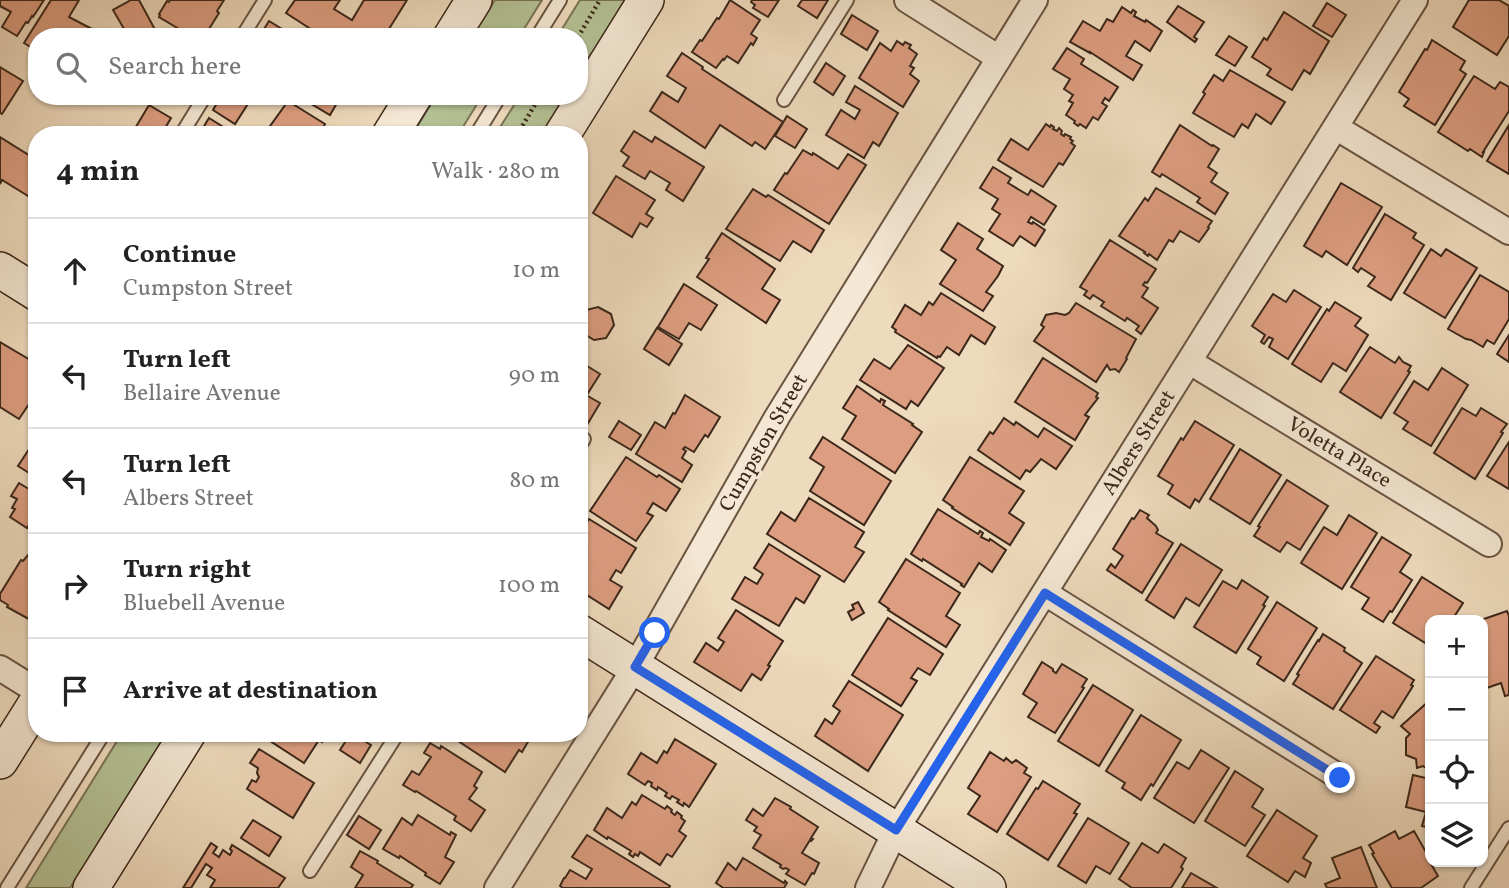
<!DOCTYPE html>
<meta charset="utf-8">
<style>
:root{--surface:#fff;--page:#f6f6f6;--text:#222;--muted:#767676;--line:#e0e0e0}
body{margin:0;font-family:Vollkorn,serif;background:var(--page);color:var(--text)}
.controls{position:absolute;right:21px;bottom:21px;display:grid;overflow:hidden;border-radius:14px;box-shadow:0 2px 5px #0004}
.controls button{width:63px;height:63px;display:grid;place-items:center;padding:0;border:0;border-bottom:2px solid var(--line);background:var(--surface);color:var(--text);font:35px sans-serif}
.stop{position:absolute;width:21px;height:21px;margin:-16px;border:5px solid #2563eb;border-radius:50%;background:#fff}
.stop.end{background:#2563eb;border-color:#fff;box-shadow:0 2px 7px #0008}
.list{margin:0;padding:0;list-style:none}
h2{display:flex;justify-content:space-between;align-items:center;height:91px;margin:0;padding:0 28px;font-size:30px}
h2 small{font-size:23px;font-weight:400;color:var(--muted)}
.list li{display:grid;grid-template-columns:46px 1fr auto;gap:21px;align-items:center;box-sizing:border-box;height:105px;padding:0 28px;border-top:2px solid var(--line)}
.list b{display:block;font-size:26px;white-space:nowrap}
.list p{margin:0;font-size:23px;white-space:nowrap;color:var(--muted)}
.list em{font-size:23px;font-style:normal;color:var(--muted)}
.icon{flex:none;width:38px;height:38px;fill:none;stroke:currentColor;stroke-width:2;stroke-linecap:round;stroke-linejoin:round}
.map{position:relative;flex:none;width:1509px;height:888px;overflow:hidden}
.search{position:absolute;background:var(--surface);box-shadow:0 2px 5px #0004;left:28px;top:28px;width:560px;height:77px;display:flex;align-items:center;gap:18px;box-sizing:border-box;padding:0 24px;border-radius:28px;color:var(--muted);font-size:26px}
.panel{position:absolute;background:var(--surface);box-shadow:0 2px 5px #0004;left:28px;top:126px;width:560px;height:616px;border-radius:28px}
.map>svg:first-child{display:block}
.green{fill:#b4c194;stroke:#787457;stroke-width:2}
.building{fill:#dc9d80;stroke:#3b271a;stroke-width:2}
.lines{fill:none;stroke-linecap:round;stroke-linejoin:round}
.lane-casing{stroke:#685442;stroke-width:16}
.street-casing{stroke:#685442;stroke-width:28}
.secondary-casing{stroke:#3b271a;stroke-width:38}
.path{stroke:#3b271a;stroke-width:4.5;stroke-dasharray:2 3.5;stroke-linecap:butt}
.lane{stroke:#f4e7d3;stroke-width:12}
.street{stroke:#f4e7d3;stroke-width:24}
.secondary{stroke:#f4e7d3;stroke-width:35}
.route{stroke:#2563eb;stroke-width:9}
.labels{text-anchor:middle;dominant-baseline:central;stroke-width:5;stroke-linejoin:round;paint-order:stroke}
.street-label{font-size:21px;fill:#3b271a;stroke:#f4e7d3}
</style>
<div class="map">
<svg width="1509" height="888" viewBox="0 0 1509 888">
<rect width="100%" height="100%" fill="#eedabc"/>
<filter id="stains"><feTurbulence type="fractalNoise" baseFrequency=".00286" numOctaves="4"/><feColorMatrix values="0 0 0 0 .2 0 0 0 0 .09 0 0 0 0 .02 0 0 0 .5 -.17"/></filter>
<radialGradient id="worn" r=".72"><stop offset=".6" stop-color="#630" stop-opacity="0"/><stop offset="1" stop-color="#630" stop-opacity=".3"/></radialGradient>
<g class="green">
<polygon points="495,0 542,0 519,37 472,37"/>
<polygon points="580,0 626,0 579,74 579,37 557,37"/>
<polygon points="436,96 482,96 458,135 412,135"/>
<polygon points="520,96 565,96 541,135 495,135"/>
<polygon points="122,733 167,733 70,888 26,888"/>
</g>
<g class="building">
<polygon points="0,0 44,0 33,17 32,16 28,23 26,22 17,36 2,27 11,12 0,6"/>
<polygon points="51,0 79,0 69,17 94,30 95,33 93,37 37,37 37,51 24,43"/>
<polygon points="131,0 139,0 159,37 110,37 115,34 118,35 121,33 123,36 127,34 113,10"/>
<polygon points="170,0 224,0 217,11 219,13 204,37 174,37 179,29 159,17 160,15 159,14 167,1 169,2"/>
<polygon points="295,0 340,0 334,9 352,20 364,0 407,0 384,37 323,37 286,13"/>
<polygon points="730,0 760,20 751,34 757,38 753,45 751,43 738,63 727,56 724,60 723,59 716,68 692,52 700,40 702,41 717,18 719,19"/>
<polygon points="752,0 779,0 768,17 753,8 755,5 751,2"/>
<polygon points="802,0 828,0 817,18 798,6"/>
<polygon points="1469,0 1499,0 1509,6 1509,36 1497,55 1453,27"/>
<polygon points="1327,3 1346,15 1332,37 1313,26"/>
<polygon points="1178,6 1204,22 1194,37 1197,39 1195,42 1167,22"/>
<polygon points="1122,7 1131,13 1133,10 1136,12 1134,16 1145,22 1146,20 1162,31 1150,51 1135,41 1126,56 1142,65 1133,80 1090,52 1090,53 1070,42 1083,21 1100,31 1107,19 1113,22"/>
<polygon points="1284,12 1329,41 1310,74 1304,70 1292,90 1267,75 1271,69 1252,57 1264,38 1267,40"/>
<polygon points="852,15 878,31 867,50 841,34"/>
<polygon points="269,21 290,34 289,37 259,37"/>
<polygon points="1229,36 1247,47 1235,66 1216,55"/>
<polygon points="1432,40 1465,61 1460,70 1466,74 1435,125 1404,106 1409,99 1399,92 1425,49 1427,50"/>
<polygon points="897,41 903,45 905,42 911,45 909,48 917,54 910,66 914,68 910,74 919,81 903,107 859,78 880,43 891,51"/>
<polygon points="1067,48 1084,59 1081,64 1118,87 1109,101 1105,98 1102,103 1107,106 1098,120 1093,117 1086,128 1080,124 1078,126 1074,123 1075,121 1066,115 1073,103 1069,101 1073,95 1064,89 1070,79 1053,69"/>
<polygon points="682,53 703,67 702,69 783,122 765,149 755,142 752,146 720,125 705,148 650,111 662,92 678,102 686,88 667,76"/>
<polygon points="826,63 845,76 833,95 814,82"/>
<polygon points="0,67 23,81 2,114 0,113"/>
<polygon points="1230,70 1285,102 1271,124 1256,114 1248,128 1242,124 1234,137 1193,113 1205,94 1203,92 1214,75 1223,81"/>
<polygon points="1474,76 1495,89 1500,82 1509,87 1509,111 1483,152 1484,152 1482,157 1470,149 1468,151 1438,132"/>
<polygon points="855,86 898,113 879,146 873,142 864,158 826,135 841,110 855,119 860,110 846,102"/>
<polygon points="221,96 253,96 235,124 213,110"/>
<polygon points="298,96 341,96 330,115"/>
<polygon points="288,101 325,124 319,135 267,135 270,130 268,129"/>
<polygon points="149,105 171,118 161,135 131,135"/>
<polygon points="787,116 807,129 795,148 775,136"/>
<polygon points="209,118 228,130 226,135 204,135 200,133"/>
<polygon points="1046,124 1050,127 1051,125 1054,127 1053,129 1057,131 1059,128 1062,131 1061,134 1064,136 1065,134 1071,137 1070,139 1073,141 1071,143 1075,146 1063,165 1059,163 1043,187 998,160 1011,139 1028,150"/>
<polygon points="1180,125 1212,146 1213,145 1219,149 1208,167 1217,173 1211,182 1228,193 1215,214 1197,202 1200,198 1162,174 1160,177 1152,172"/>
<polygon points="1509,125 1509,174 1487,161"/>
<polygon points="634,131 652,142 655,137 704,167 683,201 666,190 670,183 650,171 645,179 623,166 629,157 621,151"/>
<polygon points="0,137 32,157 33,155 37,157 37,182 28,196 2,180 0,184"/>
<polygon points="803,150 812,155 813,153 838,169 848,154 866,165 829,224 774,190 785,173 787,174"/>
<polygon points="993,167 1011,178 1008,183 1028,195 1031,190 1056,206 1044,225 1031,217 1028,222 1032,224 1033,222 1045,230 1035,246 1020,236 1013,246 989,231 1000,214 992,209 998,199 980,188"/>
<polygon points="616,176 655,200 646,214 653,218 647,227 640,223 632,237 593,213"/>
<polygon points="1341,183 1382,207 1347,265 1326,251 1322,257 1304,246"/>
<polygon points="1156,188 1212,221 1208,227 1209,228 1199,242 1180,231 1173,242 1169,240 1157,260 1149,254 1148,256 1144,253 1145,252 1119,236 1145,198 1148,201"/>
<polygon points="753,189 766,197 768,195 824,230 811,252 793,241 780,261 726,229"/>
<polygon points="1385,214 1416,233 1413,238 1424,245 1391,300 1368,286 1375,277 1361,268 1358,272 1353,268"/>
<polygon points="958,223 983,239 977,249 1003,266 998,276 986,292 993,296 983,311 940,284 956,260 941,250"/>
<polygon points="722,233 775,269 762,289 780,300 766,323 697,277 709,259 706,258"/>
<polygon points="1110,240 1156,269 1147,283 1145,282 1143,285 1148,288 1142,297 1158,308 1141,334 1136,330 1139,326 1127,318 1125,321 1101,306 1104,302 1093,295 1090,299 1084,295 1087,291 1080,287"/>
<polygon points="1431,249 1441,256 1446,249 1477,268 1445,318 1404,293"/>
<polygon points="1480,275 1509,292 1509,319 1494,344 1487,340 1483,347 1471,340 1466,339 1448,329"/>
<polygon points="684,284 717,305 701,330 689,323 679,339 658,327"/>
<polygon points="1294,290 1321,307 1288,359 1269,347 1273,339 1269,337 1264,344 1261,342 1265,335 1252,326 1273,294 1286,302"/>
<polygon points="941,293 995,327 985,344 971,335 959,355 947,347 940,357 938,356 937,358 895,332 896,330 892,327 905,305 921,315 929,302 933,305"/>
<polygon points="1335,302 1361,318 1355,326 1368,335 1346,371 1333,363 1321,382 1292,364 1327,309 1329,311"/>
<polygon points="1076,303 1136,339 1126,358 1127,359 1119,372 1115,369 1110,370 1107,365 1096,382 1034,341 1044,327 1041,325 1046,315 1056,313 1065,315 1069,313"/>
<polygon points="598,307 611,314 614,325 606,338 594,340 583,333 580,321 586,310"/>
<polygon points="657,328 682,344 669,365 644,349"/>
<polygon points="1509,335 1509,362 1497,354"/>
<polygon points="0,342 37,364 37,392 19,419 0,407"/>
<polygon points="908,345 944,368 918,406 911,401 906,409 860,380 874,359 890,369"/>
<polygon points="1370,347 1395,363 1399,357 1403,362 1411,366 1408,371 1410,372 1381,418 1340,392"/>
<polygon points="1043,358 1098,393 1096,397 1098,398 1085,415 1089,417 1075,440 1015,402"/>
<polygon points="579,361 600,374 588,393 579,387"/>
<polygon points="1442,368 1468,385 1431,446 1403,429 1408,422 1394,413 1414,381 1428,390"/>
<polygon points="857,386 880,402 881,399 885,401 883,405 913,424 912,425 922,432 895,473 842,439 856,416 843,408"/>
<polygon points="579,391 600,403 587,425 579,421"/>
<polygon points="685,395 720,417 708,437 705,435 694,452 685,447 683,449 686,451 682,458 692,465 682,482 636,454 655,422 665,428 673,413 675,414"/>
<polygon points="1462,408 1476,416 1481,408 1507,424 1501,432 1503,433 1475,479 1434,453"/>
<polygon points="1004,418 1014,425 1016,422 1038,437 1044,428 1072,446 1056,469 1041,459 1030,472 1026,470 1020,479 978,450 990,432 993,434"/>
<polygon points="619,421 641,435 631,450 609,437"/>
<polygon points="1195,421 1234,445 1199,502 1195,499 1190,508 1168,494 1173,485 1158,476 1181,438 1183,440"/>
<polygon points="37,437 37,478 18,466"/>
<polygon points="823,437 891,481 864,525 810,491 824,467 810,458"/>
<polygon points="1509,442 1509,489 1487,476"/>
<polygon points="1240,449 1281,475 1250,524 1210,499"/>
<polygon points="626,457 657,477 659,475 680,489 666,511 653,503 647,513 653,516 636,541 590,511"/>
<polygon points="970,457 1024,491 1009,513 1024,523 1010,545 952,508 953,507 943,500"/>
<polygon points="1287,480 1328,506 1300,550 1287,542 1280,552 1254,536 1260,527 1258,526"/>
<polygon points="19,483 37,494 37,512 27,528 10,517 15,509 12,508 17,499 11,496"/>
<polygon points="809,498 864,532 855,547 864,552 844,582 767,534 781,512 795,521"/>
<polygon points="938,509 978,534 980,531 983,533 981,537 989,541 990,539 1006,550 992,572 979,563 964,587 961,585 962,584 923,559 922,561 911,554"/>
<polygon points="1140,510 1149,515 1147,518 1156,526 1158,530 1156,533 1173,543 1142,593 1107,570 1111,564 1115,568 1123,556 1113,549 1132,518 1134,519"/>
<polygon points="1349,515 1377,533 1342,589 1301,563 1324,527 1337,535"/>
<polygon points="589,519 636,548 621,573 616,570 610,580 622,587 609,609 579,590 579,534"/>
<polygon points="1382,537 1411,555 1400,572 1412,580 1392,612 1390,611 1383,622 1362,609 1369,598 1351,587"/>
<polygon points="769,544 820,576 804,603 796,598 779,626 732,599 745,577 757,584 763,574 754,568"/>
<polygon points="1181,544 1222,570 1199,606 1186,598 1174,618 1146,600"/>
<polygon points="34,548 37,550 36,623 7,607 8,605 0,600 0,594 21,560 23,561"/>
<polygon points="906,559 960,593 946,616 960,625 946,647 888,610 889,609 879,602"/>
<polygon points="1422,577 1463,603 1452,620 1430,620 1430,646 1393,623"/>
<polygon points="1242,580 1268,597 1263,605 1265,606 1236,653 1194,627 1223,581 1237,589"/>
<polygon points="858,602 864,613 852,620 848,612 854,609 852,605"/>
<polygon points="1277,602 1317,628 1284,681 1257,664 1261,657 1248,649"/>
<polygon points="736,610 783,641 768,665 770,666 761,680 752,674 741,691 694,662 706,643 718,651 724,642 718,638"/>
<polygon points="1507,611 1509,616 1509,695 1505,696 1501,683 1484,689 1483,686 1483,643 1485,642 1483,635 1483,620 1481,620"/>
<polygon points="888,618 943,654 930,675 918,668 911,678 917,681 901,706 852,675"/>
<polygon points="1323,634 1345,648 1344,651 1362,663 1333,709 1293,684 1299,675 1297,674 1318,640 1319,641"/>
<polygon points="1376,656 1414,680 1411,685 1413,686 1393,718 1382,711 1374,723 1380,727 1376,733 1340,710"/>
<polygon points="1042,662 1053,669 1053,671 1056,673 1062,664 1087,679 1082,687 1084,688 1055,733 1028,717 1037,703 1023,694"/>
<polygon points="849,681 903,715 868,771 815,736 825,719 832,724 840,711 833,706"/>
<polygon points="1093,685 1133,710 1099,766 1058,741"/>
<polygon points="1430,700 1430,765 1428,765 1426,768 1423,766 1417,768 1416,759 1406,755 1406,738 1410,734 1401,726"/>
<polygon points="1141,715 1181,740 1153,786 1151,784 1141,800 1122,788 1125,783 1106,771"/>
<polygon points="265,733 328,733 322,742 319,740 304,763 264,737"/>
<polygon points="351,733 371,745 360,763 340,750"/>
<polygon points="446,733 533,733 522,752 519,750 505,772"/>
<polygon points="675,739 716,764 689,807 684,803 683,806 677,802 679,800 672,796 670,799 665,796 667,793 658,787 657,790 651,786 652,783 648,781 645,785 628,774 641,753 657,763 664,751 667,753"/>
<polygon points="430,743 440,749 441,746 482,772 474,786 477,788 469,799 485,810 471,831 454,820 456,816 416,791 415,792 403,785 412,771 419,775 431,757 424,753"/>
<polygon points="259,749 314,783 293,818 247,789 252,780 256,782 259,777 257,773 258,768 250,763"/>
<polygon points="1201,750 1229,768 1194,823 1154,798 1177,762 1189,769"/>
<polygon points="990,752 1004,761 1006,758 1012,763 1016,760 1027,768 1024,773 1031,777 997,832 968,814 980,796 968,788"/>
<polygon points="1235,771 1263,789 1252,807 1265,815 1245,846 1205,821"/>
<polygon points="1413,775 1430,779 1430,828 1422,826 1426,812 1406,807"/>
<polygon points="1043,781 1080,804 1074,813 1077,814 1048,860 1007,834 1036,788 1038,789"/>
<polygon points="642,795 665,809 667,806 672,810 671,812 675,815 677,812 682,816 681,818 685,821 679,831 686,836 672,857 667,854 660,865 640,852 638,856 635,854 633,857 629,854 631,851 608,837 607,839 594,830 607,808 622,818 632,802 636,805"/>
<polygon points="775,798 791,807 790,809 818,827 811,838 813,839 811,841 810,840 802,853 819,863 814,874 812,873 805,885 786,874 789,870 786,868 783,869 780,867 781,865 753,848 761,835 754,831 757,827 746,820 753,809 763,816"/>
<polygon points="1277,810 1317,836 1303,858 1311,863 1305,877 1295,871 1288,882 1247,856"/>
<polygon points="418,815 450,835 451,832 456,835 445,857 454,862 440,884 425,875 426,873 400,856 399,858 383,849 402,818 412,825"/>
<polygon points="359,816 381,830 369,849 347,835"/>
<polygon points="1088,818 1129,843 1110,874 1096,866 1086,883 1058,866"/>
<polygon points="253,820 281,837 269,856 241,838"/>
<polygon points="1395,831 1399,839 1414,831 1430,859 1430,862 1433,863 1431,864 1438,876 1421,888 1392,888 1372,854 1374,853 1369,845"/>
<polygon points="587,835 670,886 669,888 563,888 560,886 564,878 565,878 570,870 586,879 592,869 572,857"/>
<polygon points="211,843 217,847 213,853 219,857 223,850 230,855 232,851 230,849 232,845 285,878 278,888 210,888 215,880 207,875 212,868 206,864 191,888 183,888"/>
<polygon points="1142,843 1158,853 1164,844 1186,858 1181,867 1183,869 1171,888 1132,888 1119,879"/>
<polygon points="1361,847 1377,888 1327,888 1325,884 1340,878 1332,858"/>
<polygon points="360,851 378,861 377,863 413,885 411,888 355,888 363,875 351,867"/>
<polygon points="743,858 784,883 785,881 787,883 784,888 722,888 722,887 716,883 728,863 736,870"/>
<polygon points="1191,873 1217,888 1182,888"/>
</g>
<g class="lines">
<g class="lane-casing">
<g id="lane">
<polyline points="242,37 265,0"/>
<polyline points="537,37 560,0"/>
<polyline points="784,100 847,0"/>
<polyline points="181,135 205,96"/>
<polyline points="476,135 500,96"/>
<polyline points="579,447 584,439"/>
<polyline points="310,871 398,733"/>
<polyline points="7,888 104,733"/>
<polyline points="1471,888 1509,828"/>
</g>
</g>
<g class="street-casing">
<g id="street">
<polyline points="907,0 999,58"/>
<polyline points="1337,128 1509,232"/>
<polyline points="1190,362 1489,544"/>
<polyline points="1045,593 1341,778"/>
<polyline points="0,668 37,691"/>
<polyline points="497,888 635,667 777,417 1035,0"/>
<polyline points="868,888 896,830 1415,0"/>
</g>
</g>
<g class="secondary-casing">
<g id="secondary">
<polyline points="451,37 474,0"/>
<polyline points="390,135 414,96"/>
<polyline points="562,135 646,0"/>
<polyline points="0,270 37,293"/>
<polyline points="579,632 988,888"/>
<polyline points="0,761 37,702"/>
<polyline points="91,888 188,733"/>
</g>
</g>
<g class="path">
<polyline points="578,37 600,0"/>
<polyline points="517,135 540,96"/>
</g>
<use href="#lane" class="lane"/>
<use href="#street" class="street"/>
<use href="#secondary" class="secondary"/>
</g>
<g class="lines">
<polyline class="route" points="655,633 635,667 896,830 1045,593 1340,778"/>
</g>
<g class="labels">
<g class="street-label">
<text transform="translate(764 443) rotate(-60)">Cumpston Street</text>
<text transform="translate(1139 443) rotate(-58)">Albers Street</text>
<text transform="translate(1339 453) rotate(31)">Voletta Place</text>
</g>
</g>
<rect width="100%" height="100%" filter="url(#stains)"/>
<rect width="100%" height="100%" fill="url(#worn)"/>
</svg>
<div class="controls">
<button>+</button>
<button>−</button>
<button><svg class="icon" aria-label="locate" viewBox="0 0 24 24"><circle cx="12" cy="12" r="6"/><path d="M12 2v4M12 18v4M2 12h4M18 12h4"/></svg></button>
<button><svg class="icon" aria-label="layers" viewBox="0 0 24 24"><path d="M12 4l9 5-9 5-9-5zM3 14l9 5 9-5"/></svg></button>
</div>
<div class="stop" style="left:655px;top:633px"></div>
<div class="stop end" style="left:1340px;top:778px"></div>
<div class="search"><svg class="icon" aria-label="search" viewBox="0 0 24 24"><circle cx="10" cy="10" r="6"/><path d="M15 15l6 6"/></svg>Search here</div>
<section class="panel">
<h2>4 min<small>Walk · 280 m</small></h2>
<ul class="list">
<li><svg class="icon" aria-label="ahead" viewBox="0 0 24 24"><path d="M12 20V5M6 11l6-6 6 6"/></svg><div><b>Continue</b><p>Cumpston Street</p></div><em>10 m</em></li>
<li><svg class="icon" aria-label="left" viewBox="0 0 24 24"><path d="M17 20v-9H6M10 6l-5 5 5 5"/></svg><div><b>Turn left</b><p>Bellaire Avenue</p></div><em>90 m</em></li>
<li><svg class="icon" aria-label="left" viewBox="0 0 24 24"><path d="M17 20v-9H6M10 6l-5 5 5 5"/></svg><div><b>Turn left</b><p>Albers Street</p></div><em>80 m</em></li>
<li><svg class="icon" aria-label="right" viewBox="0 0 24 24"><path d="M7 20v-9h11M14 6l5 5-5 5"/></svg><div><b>Turn right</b><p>Bluebell Avenue</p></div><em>100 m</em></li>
<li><svg class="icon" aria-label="arrive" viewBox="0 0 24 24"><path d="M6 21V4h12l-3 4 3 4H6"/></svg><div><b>Arrive at destination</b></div></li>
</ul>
</section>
</div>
